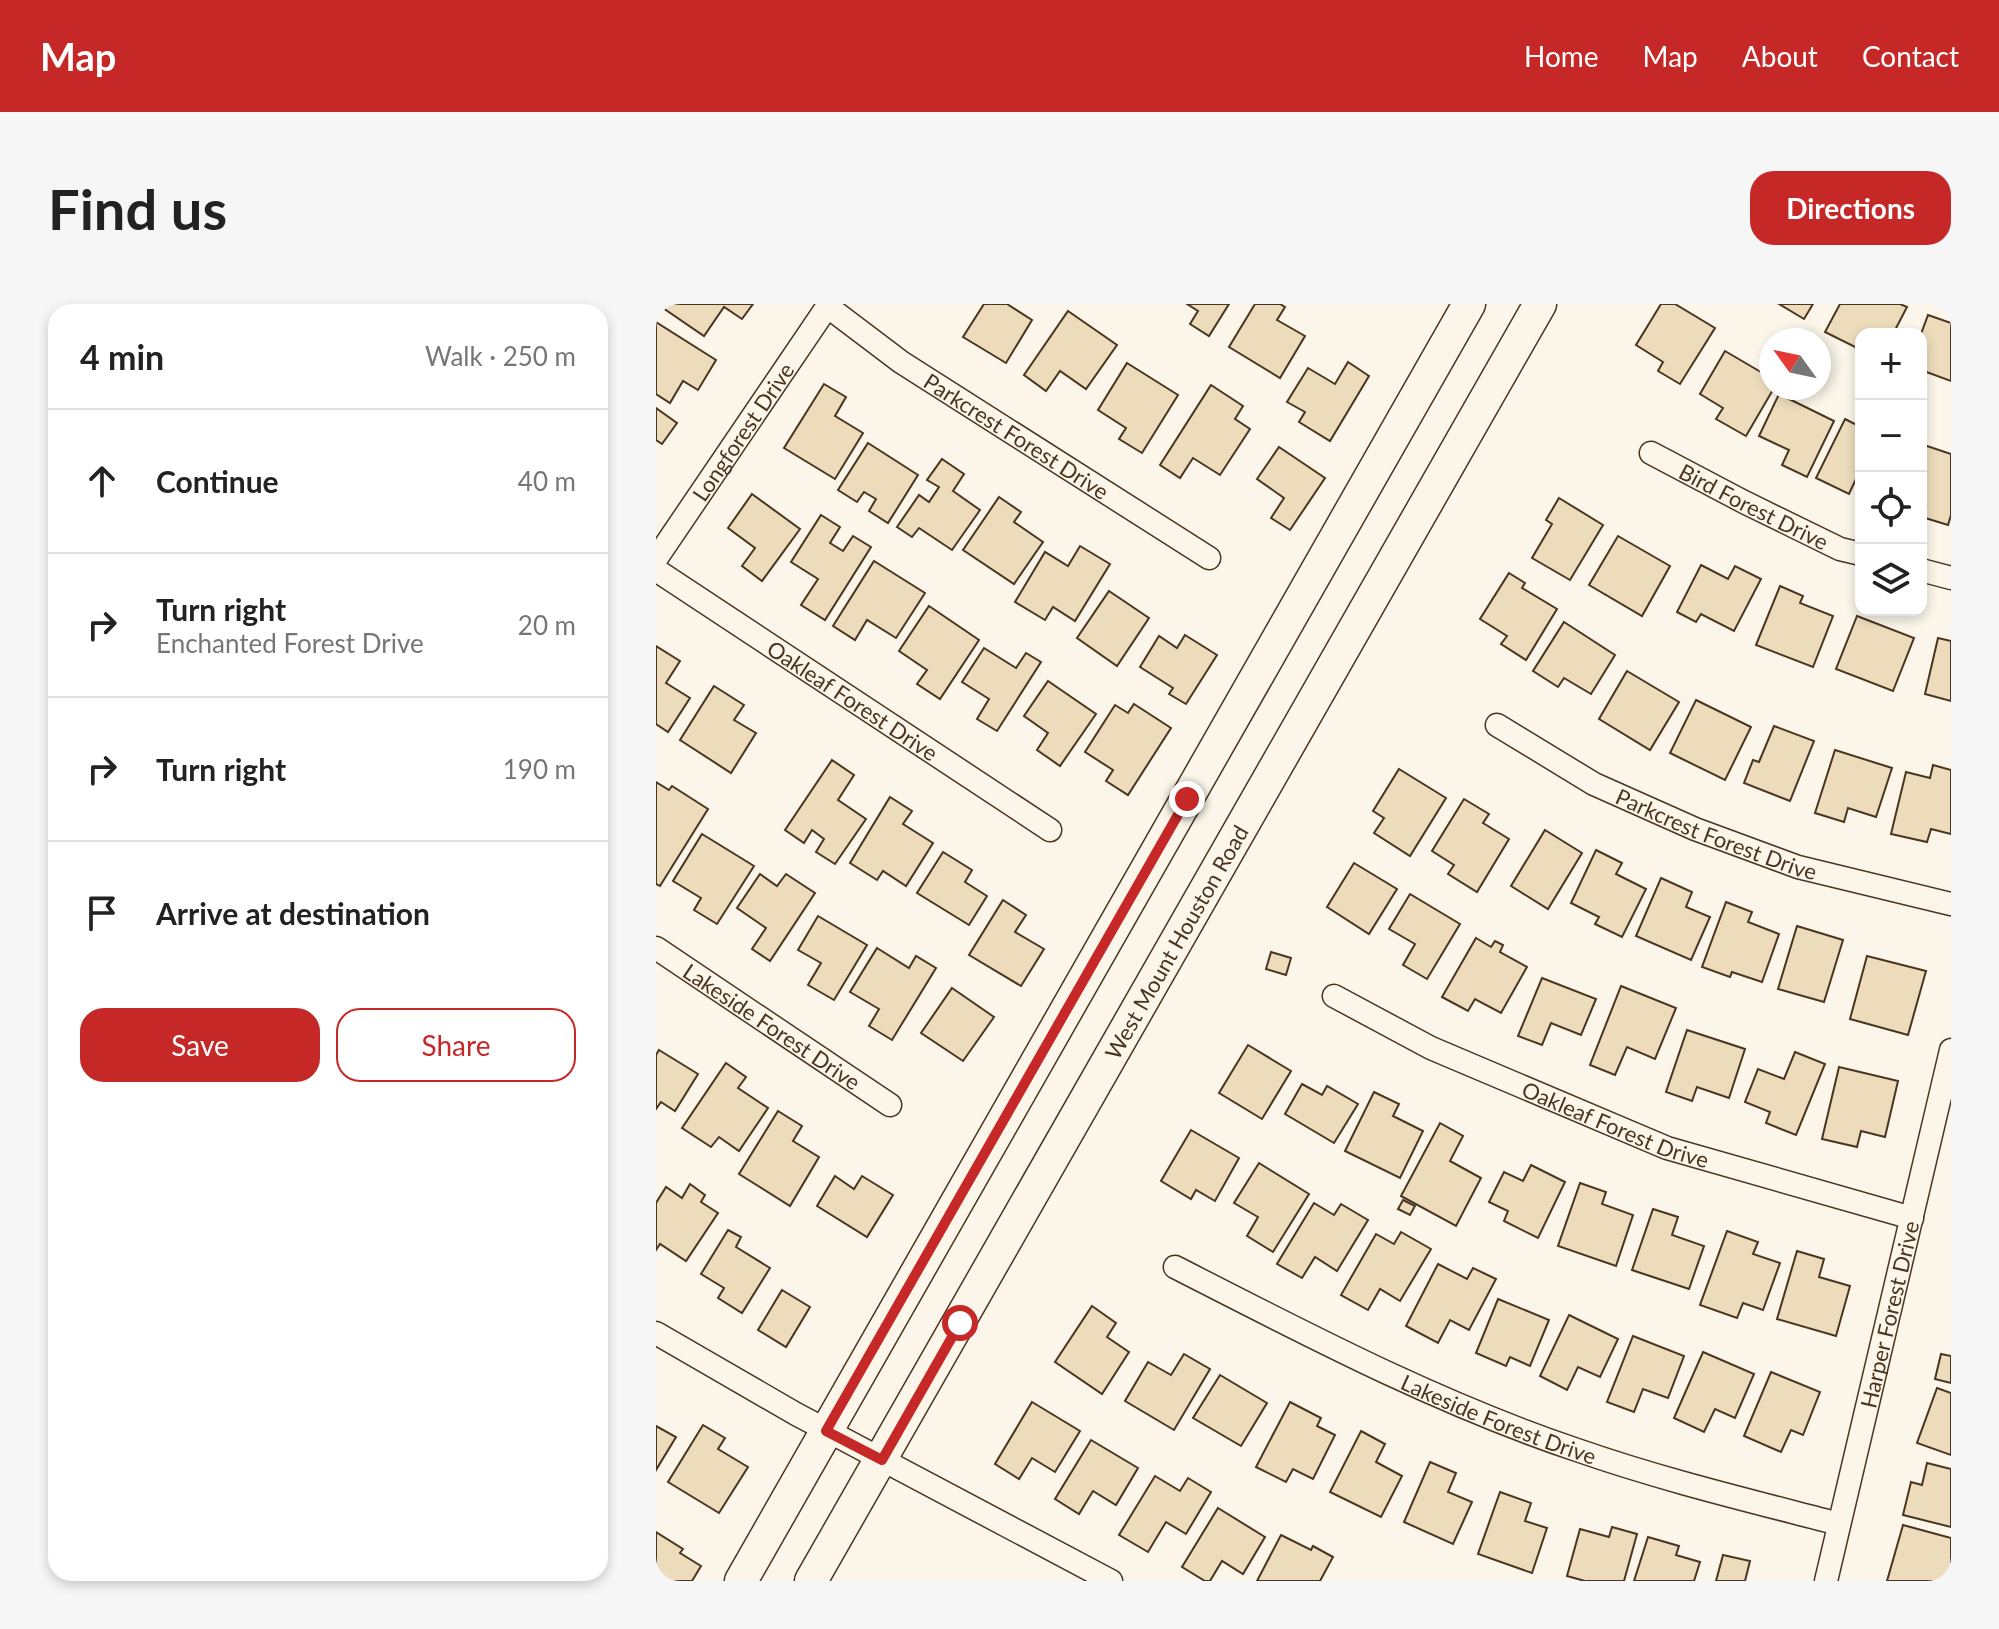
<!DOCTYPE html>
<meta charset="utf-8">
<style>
:root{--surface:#fff;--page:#f6f6f6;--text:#222;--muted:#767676;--line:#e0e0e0;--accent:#c62828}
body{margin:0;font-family:Lato,sans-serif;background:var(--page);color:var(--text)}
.controls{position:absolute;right:24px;top:24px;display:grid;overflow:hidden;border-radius:16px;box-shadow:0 4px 12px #0003}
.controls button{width:72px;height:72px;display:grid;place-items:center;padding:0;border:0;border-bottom:2px solid var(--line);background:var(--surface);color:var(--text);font:40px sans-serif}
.compass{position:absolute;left:1103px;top:24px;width:72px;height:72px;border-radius:50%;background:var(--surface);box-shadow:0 4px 12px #0003;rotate:303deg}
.stop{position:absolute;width:24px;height:24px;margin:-18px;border:6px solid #c62828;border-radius:50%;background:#fff}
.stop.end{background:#c62828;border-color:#fff;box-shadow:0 2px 8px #0008}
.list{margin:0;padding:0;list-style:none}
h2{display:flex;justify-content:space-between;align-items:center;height:104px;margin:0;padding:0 32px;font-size:34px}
h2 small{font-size:26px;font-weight:400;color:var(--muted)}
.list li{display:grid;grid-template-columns:52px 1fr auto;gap:24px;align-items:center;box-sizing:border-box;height:144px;padding:0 32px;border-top:2px solid var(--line)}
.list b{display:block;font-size:30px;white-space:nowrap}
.list p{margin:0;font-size:26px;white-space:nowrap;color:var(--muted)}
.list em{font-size:26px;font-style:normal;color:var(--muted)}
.actions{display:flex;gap:16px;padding:24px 32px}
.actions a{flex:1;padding:18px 0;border:2px solid var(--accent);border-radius:24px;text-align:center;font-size:28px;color:var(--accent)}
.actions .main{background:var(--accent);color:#fff}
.icon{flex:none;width:44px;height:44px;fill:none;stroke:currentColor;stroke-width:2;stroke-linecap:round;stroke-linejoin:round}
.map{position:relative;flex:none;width:1295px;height:1277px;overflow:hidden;border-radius:24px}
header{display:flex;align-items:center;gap:48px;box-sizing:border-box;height:112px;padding:0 40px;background:var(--accent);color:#fff}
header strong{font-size:38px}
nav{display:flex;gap:44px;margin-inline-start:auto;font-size:28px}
.intro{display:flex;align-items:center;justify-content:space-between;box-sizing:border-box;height:192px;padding:0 48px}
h1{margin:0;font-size:56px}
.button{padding:20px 36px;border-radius:24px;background:var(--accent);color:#fff;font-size:28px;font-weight:700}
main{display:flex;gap:48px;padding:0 48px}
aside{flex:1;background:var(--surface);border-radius:24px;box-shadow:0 4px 12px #0003}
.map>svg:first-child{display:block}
.building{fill:#ecdcbc;stroke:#4a3520;stroke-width:2}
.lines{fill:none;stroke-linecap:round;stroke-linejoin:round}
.minor-casing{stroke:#4a3520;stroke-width:25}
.secondary-casing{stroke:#4a3520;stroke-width:35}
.minor{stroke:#fbf6e9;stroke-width:22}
.secondary{stroke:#fbf6e9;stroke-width:32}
.route{stroke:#c62828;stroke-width:10}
.labels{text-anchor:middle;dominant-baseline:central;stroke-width:6;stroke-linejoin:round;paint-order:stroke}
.street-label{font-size:22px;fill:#4a3520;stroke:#fbf6e9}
</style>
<header>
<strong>Map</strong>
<nav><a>Home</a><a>Map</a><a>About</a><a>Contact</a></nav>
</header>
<div class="intro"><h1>Find us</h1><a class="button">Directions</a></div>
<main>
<aside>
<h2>4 min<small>Walk · 250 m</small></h2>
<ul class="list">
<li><svg class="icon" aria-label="ahead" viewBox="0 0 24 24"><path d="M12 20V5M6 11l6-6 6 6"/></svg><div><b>Continue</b></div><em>40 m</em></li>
<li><svg class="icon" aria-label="right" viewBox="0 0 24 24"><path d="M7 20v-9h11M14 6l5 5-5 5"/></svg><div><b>Turn right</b><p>Enchanted Forest Drive</p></div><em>20 m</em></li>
<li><svg class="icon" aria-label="right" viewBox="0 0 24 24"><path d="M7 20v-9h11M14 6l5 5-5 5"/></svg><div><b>Turn right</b></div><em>190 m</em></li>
<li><svg class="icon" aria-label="arrive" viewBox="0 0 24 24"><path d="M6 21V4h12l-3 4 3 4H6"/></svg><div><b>Arrive at destination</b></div></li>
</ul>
<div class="actions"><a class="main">Save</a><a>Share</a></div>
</aside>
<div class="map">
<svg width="1295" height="1277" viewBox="0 0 1295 1277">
<rect width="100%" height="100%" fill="#fbf6e9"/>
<g class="building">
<polygon points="10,0 97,0 86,15 68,3 48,32 7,4"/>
<polygon points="328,0 351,0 376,16 350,59 307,33"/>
<polygon points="531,0 573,0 553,32 534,20 542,7"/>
<polygon points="599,0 624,0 629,3 621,16 649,32 624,74 573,43"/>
<polygon points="1005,0 1019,0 1059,24 1024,80 1002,67 1007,58 980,41"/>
<polygon points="1123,0 1157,0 1148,15"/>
<polygon points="1184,0 1244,0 1251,3 1237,30 1205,30 1205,46 1169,28"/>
<polygon points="412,7 461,41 430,85 404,67 390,87 368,71"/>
<polygon points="1272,11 1295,19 1295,77 1265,66 1265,30"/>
<polygon points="0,18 60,56 42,86 27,77 14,99 0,90"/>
<polygon points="1069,47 1115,74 1115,84 1118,84 1090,132 1060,115 1067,104 1044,90"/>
<polygon points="692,58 713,72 674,137 643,118 649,108 631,98 652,64 679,80"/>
<polygon points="471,59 522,91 486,149 463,135 470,124 442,106"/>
<polygon points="168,80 190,93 179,112 207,129 179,175 128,144"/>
<polygon points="555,81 587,102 579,115 594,125 564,171 537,154 524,174 504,161"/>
<polygon points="1123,90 1178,117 1151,173 1126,161 1133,146 1103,132"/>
<polygon points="0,104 21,119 6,140 0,136"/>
<polygon points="1189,115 1205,123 1205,178 1200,175 1193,190 1160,174"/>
<polygon points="212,139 262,171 232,219 213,207 220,195 208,188 201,198 182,186"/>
<polygon points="1265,140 1295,150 1295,211 1292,221 1266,213 1270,202 1265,201"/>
<polygon points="623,143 669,174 634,226 615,214 628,194 601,175"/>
<polygon points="286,155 308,170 297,187 324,206 296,246 263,224 256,233 241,223 263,191 273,198 283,183 271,176"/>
<polygon points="96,190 144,225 106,277 86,262 99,244 72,224"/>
<polygon points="343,193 365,208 358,218 387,238 358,280 307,246"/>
<polygon points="903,194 947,221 914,276 876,254 896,220 890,216"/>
<polygon points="165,211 184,223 174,239 187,247 197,232 215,243 169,316 145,301 162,275 135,258"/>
<polygon points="962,232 1014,262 986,312 933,281"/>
<polygon points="424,242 454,260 419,317 397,303 389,316 359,298 389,248 412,262"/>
<polygon points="218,257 269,289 240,334 211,316 199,336 177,322"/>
<polygon points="1045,261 1072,275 1079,262 1105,275 1078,327 1045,310 1040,318 1021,308"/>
<polygon points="853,269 869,279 866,284 901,305 870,356 845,340 851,332 824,315"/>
<polygon points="1124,282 1147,292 1144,299 1177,312 1157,363 1100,341"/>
<polygon points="453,287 493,314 461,362 421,334"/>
<polygon points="273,302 323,336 284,395 261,380 271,366 243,347"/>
<polygon points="1201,312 1258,334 1237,387 1180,365"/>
<polygon points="908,318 959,351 935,390 908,374 902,383 877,367"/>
<polygon points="529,331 561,351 530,400 513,390 517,384 484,363 503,332 521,344"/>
<polygon points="1282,334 1295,337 1295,397 1269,390"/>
<polygon points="0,342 24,357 10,379 34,394 12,428 0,420"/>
<polygon points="328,344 360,364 370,349 385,358 341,427 321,415 333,395 306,378"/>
<polygon points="971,367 1023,398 994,446 943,415"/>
<polygon points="392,377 440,410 404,462 381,446 392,429 368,412"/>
<polygon points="58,382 88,401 78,416 100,429 75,469 24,436"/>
<polygon points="1040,396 1095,423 1069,476 1014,449"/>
<polygon points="478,400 515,424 472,491 450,477 457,466 429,448 459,401 472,409"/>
<polygon points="1118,422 1158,437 1134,497 1088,479 1097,456 1103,458"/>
<polygon points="1179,446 1236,464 1220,513 1192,504 1188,518 1159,509"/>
<polygon points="176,456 198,471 182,496 210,515 179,560 160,548 168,535 156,526 148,539 129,526"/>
<polygon points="1277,461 1295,466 1295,530 1275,525 1271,538 1235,530 1250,468 1274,474"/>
<polygon points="743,465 790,494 754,552 718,529 728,514 717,507"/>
<polygon points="0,478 13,486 16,482 52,505 4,582 0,580"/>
<polygon points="234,493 256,507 247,520 277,539 250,582 227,567 221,576 194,559"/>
<polygon points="808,495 833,510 827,519 853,535 821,588 792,570 798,561 776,547"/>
<polygon points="889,526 926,549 892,605 855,582"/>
<polygon points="46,530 98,562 61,620 38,606 45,594 17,577"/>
<polygon points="940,546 966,559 960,570 990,585 966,633 939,620 943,613 915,599"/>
<polygon points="287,548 316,566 309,578 331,592 313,621 261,589"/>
<polygon points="698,559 741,585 713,630 671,603"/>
<polygon points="104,570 121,582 130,570 159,589 114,657 96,645 110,624 81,604"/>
<polygon points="1005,574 1036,588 1030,603 1054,613 1035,656 980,632"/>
<polygon points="754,590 804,620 771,675 747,661 759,640 733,625"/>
<polygon points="347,596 370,611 359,628 388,645 365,682 313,651"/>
<polygon points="1070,598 1096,608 1092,618 1123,630 1106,678 1076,668 1074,673 1046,663"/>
<polygon points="162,612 211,641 178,696 152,681 165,659 142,646"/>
<polygon points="1141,622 1187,636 1168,698 1122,685"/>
<polygon points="820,634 835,643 839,637 847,641 844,648 871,663 845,709 819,695 812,707 786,693"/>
<polygon points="221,644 253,664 260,652 280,664 236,736 213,722 223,705 194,688"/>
<polygon points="615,648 635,654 630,671 610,665"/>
<polygon points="1211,652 1270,667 1252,731 1194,715"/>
<polygon points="886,674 940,695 925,731 895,719 886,741 862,732"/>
<polygon points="965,682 1020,704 999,755 971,743 959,771 934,761"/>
<polygon points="296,684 338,713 307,757 265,729"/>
<polygon points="1031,726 1089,745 1073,794 1041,783 1036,797 1010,788"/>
<polygon points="592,741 635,767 606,815 563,789"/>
<polygon points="3,746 42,770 19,807 5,798 0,805 0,751"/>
<polygon points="1139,748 1169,760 1140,831 1110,819 1114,808 1089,798 1102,765 1128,775"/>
<polygon points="70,759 90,773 82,784 112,804 83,847 63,833 55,843 26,824"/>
<polygon points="1183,763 1242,777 1229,833 1205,827 1201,843 1166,835"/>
<polygon points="646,780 666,791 671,782 702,800 678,839 629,810"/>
<polygon points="718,788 743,800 737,812 767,827 744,874 689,847"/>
<polygon points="122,807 146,822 137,837 163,853 134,902 83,870"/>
<polygon points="784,819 807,832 794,857 825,874 800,922 745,892"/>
<polygon points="535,826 583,854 559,897 540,886 535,895 505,877"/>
<polygon points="603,859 653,890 617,948 591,932 602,913 578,899"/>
<polygon points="875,861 909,878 882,934 848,917 852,907 833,898 848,868 867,877"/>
<polygon points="179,872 198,885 206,872 237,891 211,933 161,902"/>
<polygon points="924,879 950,888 946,900 977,911 960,962 902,942"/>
<polygon points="34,880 49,891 45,898 62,909 30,957 4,940 0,946 0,899 10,883 26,894"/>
<polygon points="747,896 759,902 754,911 742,905"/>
<polygon points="658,899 678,911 685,900 712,916 681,967 659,953 646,974 621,960"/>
<polygon points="997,905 1022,913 1016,931 1048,942 1033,985 976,966"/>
<polygon points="72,926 85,933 80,943 114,964 86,1009 62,994 68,984 45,970"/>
<polygon points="1071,927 1102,938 1097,950 1124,959 1107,1006 1087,999 1081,1014 1044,1001"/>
<polygon points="745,928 775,945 744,997 724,985 712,1006 685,991 720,930 738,940"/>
<polygon points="1141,947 1168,955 1163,973 1194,982 1180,1032 1121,1015"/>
<polygon points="782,960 811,975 817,964 840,975 813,1026 794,1016 782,1039 750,1022"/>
<polygon points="126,986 154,1003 130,1043 102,1026"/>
<polygon points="842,995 893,1016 874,1062 854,1053 850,1062 820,1049"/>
<polygon points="436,1002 460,1019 451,1033 473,1048 446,1090 399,1058"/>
<polygon points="913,1011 962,1035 944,1073 922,1063 911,1086 884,1072"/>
<polygon points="977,1032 1028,1052 1012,1094 987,1085 978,1108 951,1098"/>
<polygon points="1047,1048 1098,1070 1079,1114 1059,1105 1048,1128 1018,1114"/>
<polygon points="528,1050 554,1065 518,1126 469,1097 492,1058 515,1071"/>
<polygon points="1285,1050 1295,1052 1295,1079 1279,1075"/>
<polygon points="1115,1068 1164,1088 1147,1131 1135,1126 1125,1148 1088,1132"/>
<polygon points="564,1071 611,1099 585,1142 537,1114"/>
<polygon points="1281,1084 1295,1089 1295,1151 1261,1139"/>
<polygon points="376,1098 424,1127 399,1168 376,1154 363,1175 339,1160"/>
<polygon points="634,1098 665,1114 661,1122 679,1131 657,1175 637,1165 630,1178 600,1163"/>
<polygon points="47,1121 69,1134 62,1145 92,1163 63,1209 12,1178"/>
<polygon points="0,1122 20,1133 0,1166"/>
<polygon points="705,1127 729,1140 720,1158 746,1172 725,1213 674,1188"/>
<polygon points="435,1136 482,1164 460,1201 437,1187 423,1210 399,1195"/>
<polygon points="774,1158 800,1169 792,1188 816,1198 797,1240 748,1218"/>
<polygon points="1271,1159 1295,1165 1295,1223 1247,1211 1255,1178 1266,1181"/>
<polygon points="499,1172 524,1187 532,1174 555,1188 530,1230 510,1218 492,1248 463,1231"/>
<polygon points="844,1188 875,1199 869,1217 891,1224 876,1269 822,1250"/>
<polygon points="562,1204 609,1233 587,1270 566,1257 554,1277 549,1277 526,1263"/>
<polygon points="1247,1221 1295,1234 1295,1277 1231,1277"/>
<polygon points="956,1223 981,1230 968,1277 929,1277 911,1272 924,1225 953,1233"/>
<polygon points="0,1228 27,1245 24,1249 45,1262 36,1277 0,1277"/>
<polygon points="625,1231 655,1246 657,1242 677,1253 664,1277 601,1277"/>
<polygon points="992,1233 1023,1242 1020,1251 1044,1258 1038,1277 978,1277"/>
<polygon points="1067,1251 1094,1257 1089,1277 1060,1277"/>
</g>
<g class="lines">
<g class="minor-casing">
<g id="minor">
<path id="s1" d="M171 2 245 58 553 254"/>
<path id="s2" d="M995 149 1088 198 1184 245 1205 250"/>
<path id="s3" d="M0 255 173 0"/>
<path id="s4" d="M0 266 394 526"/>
<polyline points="1265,266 1295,274"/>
<path id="s5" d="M841 421 938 480 1039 525 1142 563 1295 600"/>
<path id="s6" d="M0 644 234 801"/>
<path id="s7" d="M678 692 775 744 1011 844 1256 914"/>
<path id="s8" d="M519 963C650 1030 781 1099 921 1146 1007 1176 1095 1197 1183 1220"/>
<polyline points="0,1029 140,1110 455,1277"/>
<path id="s9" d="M1170 1277 1295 746"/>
</g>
</g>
<g class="secondary-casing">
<g id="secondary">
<polyline points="85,1277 813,0"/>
<path id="s10" d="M155 1277 884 0"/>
</g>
</g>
<use href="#minor" class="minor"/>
<use href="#secondary" class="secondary"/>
</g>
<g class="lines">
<polyline class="route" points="304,1019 226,1156 170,1127 531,495"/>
</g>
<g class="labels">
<g class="street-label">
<text stroke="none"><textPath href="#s3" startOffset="154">Longforest Drive</textPath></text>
<text stroke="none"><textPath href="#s1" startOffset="230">Parkcrest Forest Drive</textPath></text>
<text stroke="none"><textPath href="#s2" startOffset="116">Bird Forest Drive</textPath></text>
<text stroke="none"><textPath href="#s4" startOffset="236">Oakleaf Forest Drive</textPath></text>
<text stroke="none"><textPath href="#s5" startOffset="246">Parkcrest Forest Drive</textPath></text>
<text stroke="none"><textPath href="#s10" startOffset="736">West Mount Houston Road</textPath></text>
<text stroke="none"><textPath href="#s6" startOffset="140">Lakeside Forest Drive</textPath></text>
<text stroke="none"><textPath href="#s7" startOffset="310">Oakleaf Forest Drive</textPath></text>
<text stroke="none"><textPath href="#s9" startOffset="274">Harper Forest Drive</textPath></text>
<text stroke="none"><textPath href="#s8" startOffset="358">Lakeside Forest Drive</textPath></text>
</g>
</g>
</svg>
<div class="controls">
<button>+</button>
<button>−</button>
<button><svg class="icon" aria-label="locate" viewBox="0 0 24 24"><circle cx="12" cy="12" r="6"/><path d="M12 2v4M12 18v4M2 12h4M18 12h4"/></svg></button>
<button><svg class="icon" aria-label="layers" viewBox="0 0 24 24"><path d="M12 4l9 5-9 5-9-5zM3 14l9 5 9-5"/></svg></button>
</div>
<svg class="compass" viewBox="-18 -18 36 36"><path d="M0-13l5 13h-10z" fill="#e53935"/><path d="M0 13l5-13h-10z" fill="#767676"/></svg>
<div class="stop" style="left:304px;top:1019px"></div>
<div class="stop end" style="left:531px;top:495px"></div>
</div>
</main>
